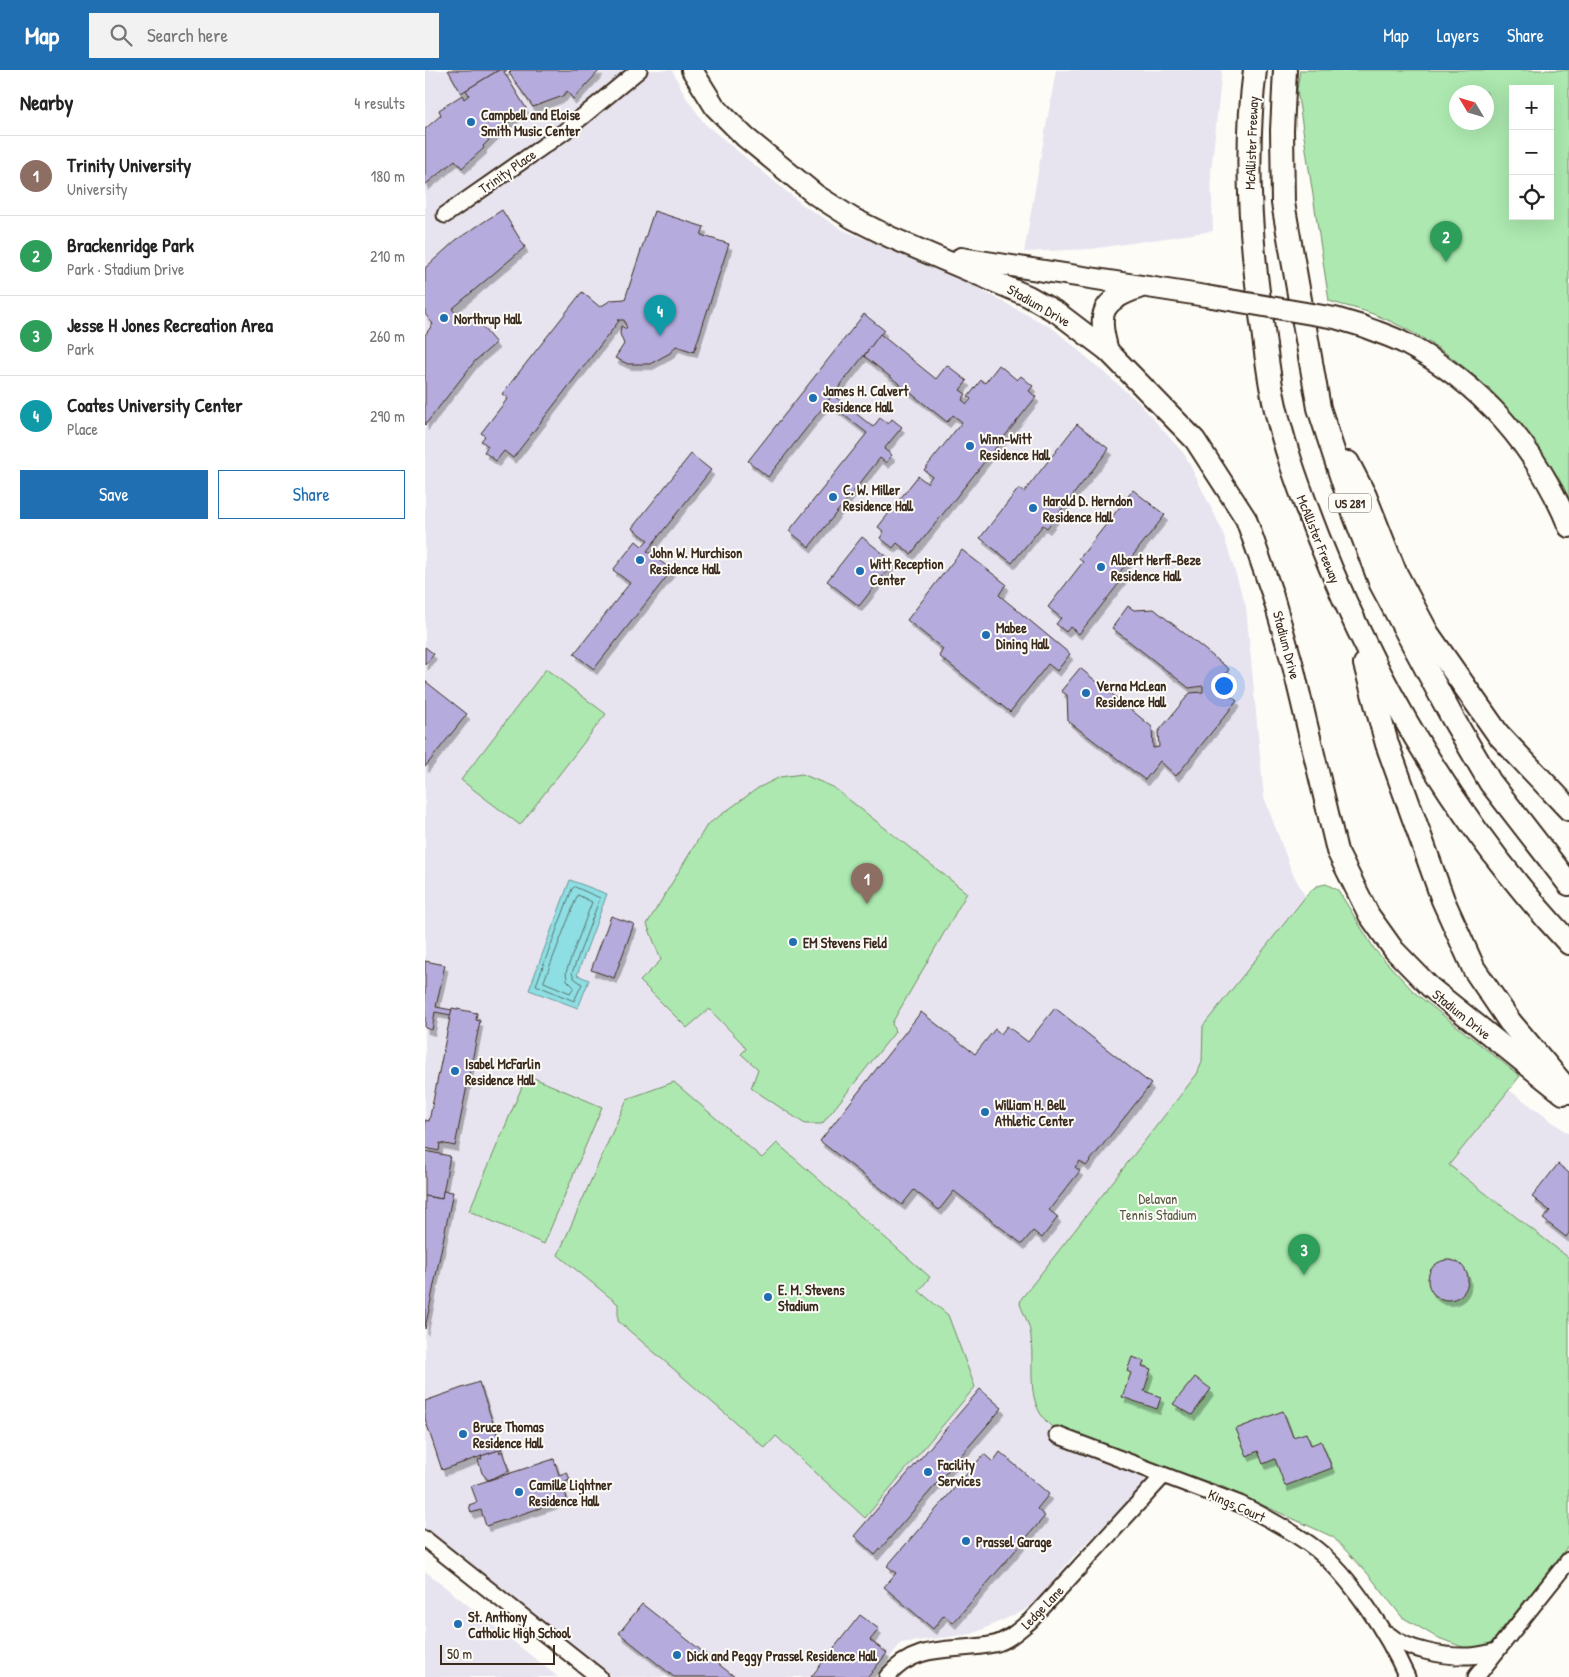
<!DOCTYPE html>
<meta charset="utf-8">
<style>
:root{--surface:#fff;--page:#f2f2f2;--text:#222;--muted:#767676;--line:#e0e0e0;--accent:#1f6fb2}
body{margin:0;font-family:"Patrick Hand",sans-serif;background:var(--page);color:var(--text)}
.controls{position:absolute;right:15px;top:15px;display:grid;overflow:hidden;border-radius:0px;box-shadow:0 5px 20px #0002}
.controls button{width:45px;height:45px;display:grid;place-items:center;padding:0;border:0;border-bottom:1px solid var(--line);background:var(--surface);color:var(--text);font:25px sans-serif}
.compass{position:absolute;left:1024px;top:15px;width:45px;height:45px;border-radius:50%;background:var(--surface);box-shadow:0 5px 20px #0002;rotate:308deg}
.scale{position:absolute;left:15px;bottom:12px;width:115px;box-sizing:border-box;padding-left:5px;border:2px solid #3b2a1e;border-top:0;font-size:14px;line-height:18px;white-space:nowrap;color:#3b2a1e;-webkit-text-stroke:4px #fdfcf7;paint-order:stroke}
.you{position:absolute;left:798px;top:615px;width:18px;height:18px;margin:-12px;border:4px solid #fff;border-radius:50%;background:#1a73e8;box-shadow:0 0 0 8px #1a73e833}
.badge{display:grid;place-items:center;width:32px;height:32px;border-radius:50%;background:var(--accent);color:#fff;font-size:16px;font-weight:700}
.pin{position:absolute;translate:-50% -41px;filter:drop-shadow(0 1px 2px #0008)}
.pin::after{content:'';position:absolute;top:26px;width:18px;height:15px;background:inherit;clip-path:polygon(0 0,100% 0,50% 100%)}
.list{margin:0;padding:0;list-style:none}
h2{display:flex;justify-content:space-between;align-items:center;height:65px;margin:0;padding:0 20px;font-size:21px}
h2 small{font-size:16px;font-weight:400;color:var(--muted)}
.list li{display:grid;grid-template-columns:32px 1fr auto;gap:15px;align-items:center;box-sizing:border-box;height:80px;padding:0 20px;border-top:1px solid var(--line)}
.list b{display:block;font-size:19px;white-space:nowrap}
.list p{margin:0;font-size:16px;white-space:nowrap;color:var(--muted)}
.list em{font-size:16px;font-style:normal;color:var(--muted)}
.actions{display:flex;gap:10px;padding:15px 20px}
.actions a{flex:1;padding:11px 0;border:1px solid var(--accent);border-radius:0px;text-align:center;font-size:18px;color:var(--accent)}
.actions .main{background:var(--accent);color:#fff}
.icon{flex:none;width:28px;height:28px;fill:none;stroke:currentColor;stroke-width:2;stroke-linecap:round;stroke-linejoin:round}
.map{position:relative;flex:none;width:1144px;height:1607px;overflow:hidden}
header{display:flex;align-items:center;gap:30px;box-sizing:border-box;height:70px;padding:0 25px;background:var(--accent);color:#fff}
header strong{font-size:24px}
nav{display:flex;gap:28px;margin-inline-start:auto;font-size:18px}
.search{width:350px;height:45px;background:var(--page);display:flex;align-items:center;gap:12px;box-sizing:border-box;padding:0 18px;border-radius:0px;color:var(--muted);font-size:19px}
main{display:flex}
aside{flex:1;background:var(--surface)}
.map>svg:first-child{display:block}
.built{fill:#e7e4ef}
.green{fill:#ace8af;stroke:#748966;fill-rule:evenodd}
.water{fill:#8ddfe4;stroke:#6c9795}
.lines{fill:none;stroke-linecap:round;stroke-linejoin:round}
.shore{stroke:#5c726d;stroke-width:1}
.building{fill:#b5acdd;stroke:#3b2a1e;filter:url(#shadow)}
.minor-casing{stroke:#3b2a1e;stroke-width:19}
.major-casing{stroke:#3b2a1e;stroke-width:24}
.highway-casing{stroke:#3b2a1e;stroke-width:26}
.minor{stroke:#fdfcf7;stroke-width:15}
.major{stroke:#fdfcf7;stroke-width:20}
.highway{stroke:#fdfcf7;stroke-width:22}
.major-bridge-casing{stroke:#3b2a1e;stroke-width:24;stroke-linecap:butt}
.major-bridge{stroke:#fdfcf7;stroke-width:20}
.poi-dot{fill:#1f6fb2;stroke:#fdfcf7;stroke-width:2}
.labels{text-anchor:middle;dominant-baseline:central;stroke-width:4;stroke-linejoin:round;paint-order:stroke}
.shield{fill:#fdfcf7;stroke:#75695f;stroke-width:1}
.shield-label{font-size:12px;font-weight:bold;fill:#3b2a1e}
.poi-label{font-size:14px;font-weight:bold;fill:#3b2a1e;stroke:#fdfcf7;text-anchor:start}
.street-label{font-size:14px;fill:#3b2a1e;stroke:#fdfcf7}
.park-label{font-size:14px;fill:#575a42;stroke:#fdfcf7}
</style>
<header>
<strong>Map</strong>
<div class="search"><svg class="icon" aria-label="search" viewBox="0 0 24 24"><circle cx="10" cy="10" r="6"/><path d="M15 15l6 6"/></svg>Search here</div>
<nav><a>Map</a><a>Layers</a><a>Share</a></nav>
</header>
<main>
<aside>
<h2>Nearby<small>4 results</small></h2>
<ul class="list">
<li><span class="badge" style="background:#8d6e63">1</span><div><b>Trinity University</b><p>University</p></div><em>180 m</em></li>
<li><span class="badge" style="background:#2e9e5b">2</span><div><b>Brackenridge Park</b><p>Park · Stadium Drive</p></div><em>210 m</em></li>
<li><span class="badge" style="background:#2e9e5b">3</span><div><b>Jesse H Jones Recreation Area</b><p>Park</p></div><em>260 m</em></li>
<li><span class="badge" style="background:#0f9aa8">4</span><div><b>Coates University Center</b><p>Place</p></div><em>290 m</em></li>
</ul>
<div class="actions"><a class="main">Save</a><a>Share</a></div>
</aside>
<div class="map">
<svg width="1144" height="1607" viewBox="0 0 1144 1607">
<defs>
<filter id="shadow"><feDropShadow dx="3" dy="5.5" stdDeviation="0" flood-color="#0004"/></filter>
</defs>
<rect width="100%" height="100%" fill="#fdfcf7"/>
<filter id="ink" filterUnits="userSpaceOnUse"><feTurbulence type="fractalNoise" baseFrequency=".02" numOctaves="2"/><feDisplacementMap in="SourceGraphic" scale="10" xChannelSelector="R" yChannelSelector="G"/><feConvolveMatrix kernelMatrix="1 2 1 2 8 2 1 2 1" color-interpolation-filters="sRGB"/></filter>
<g filter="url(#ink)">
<g class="built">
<polygon points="0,0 247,0 260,26 280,54 378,135 418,160 522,202 629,259 713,332 760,385 797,460 821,537 839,727 867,802 902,866 1076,1014 1144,1064 1144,1457 1011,1567 977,1547 943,1504 908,1467 797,1416 738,1396 648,1487 610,1532 598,1541 547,1564 476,1573 449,1607 187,1607 0,1460"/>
<polygon points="631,0 797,0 786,102 788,161 666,179 599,182"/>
<polygon points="0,1501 133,1607 0,1607"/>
</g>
<g class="green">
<path d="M875 0H1144V430C1099 346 1041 282 951 245 936 239 919 236 904 231L872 20ZM1088 19H1125V146H1088ZM1032 22H1062V52H1032Z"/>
<polygon points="121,599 181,644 95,755 36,710"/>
<polygon points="377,704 408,717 542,823 467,953 470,962 397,1054 380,1054 326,1018 333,999 316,984 321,979 317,973 284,939 262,958 215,911 236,890 222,854 282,755 333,718 355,707"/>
<path d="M901 814 913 820 950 880 990 923 1095 1006 1024 1095 1144 1188V1475L1066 1573 1059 1578H1040L1011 1567 977 1547 943 1504 908 1467 796 1416 637 1364C597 1340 610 1306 606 1267 605 1255 599 1245 595 1234L596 1229 772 1004 777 992 778 956 885 821 892 816Z"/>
<polygon points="102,1005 177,1037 119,1174 44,1141"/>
<polygon points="249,1012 337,1088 352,1073 505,1207 494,1221 523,1245 550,1317 440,1448 351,1366 340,1378 193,1251 193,1234 133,1185 202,1029"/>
</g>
<polygon class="water" points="145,810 182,824 152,905 164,910 153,938 104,920"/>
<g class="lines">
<g class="shore">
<polygon points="150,817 175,828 147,903 149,908 157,914 149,931 111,915 147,819"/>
<polygon points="153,825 167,832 141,902 142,910 149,917 145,923 119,912"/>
</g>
</g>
<g class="building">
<polygon points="23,0 74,0 36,23"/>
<polygon points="74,0 82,0 79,2 101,38 68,66 58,76 59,78 37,98 30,90 0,115 0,59 16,45 14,40 37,25 39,29 44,25 41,20"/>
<polygon points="87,0 175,0 148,29 142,21 138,26 108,37 84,3"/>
<polygon points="77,140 100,177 27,239 37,251 46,244 71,273 50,291 0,355 0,265 8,254 0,244 0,198 31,170"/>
<polygon points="229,141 279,157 276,165 304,174 269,282 251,276 245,283 225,294 203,294 190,288 199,274 195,264 196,256 202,259 199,250 192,250 194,251 88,388 79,381 71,391 59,382 63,376 56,371 60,366 56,363 83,328 77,324 157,222 175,237 186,230 200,229"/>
<polygon points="439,244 459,260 343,407 323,391"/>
<polygon points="455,264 511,309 522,295 542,311 535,320 541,324 537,330 542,334 546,329 543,327 556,310 560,313 574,295 592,310 596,306 608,316 604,321 611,327 486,484 472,473 468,478 455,468 459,462 453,457 493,406 502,413 507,406 499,400 537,352 528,345 522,352 439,286"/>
<polygon points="408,325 448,357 455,348 463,354 467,349 477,357 459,379 467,385 461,393 455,388 384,477 364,461 442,363 402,332"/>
<polygon points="652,354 684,379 622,458 618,455 587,493 555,468 594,418 599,422"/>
<polygon points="266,384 286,400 222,481 247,500 169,599 149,584 205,513 188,500 211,471 217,476 223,470 207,458"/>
<polygon points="708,420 740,445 694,503 699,507 654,564 645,557 641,562 631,554 636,548 623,537 658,492 654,489"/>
<polygon points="437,467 469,492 434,536 402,511"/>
<polygon points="537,480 581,514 574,525 645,584 632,601 623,594 585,642 514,586 518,579 482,550"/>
<polygon points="703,536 709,540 729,539 804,599 793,616 812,631 751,706 735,691 720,710 643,651 642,625 636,621 655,598 727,657 728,678 734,677 733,662 765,623 778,622 778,616 764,618 687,558"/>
<polygon points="0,577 9,584 0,595"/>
<polygon points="0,611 42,644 0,697"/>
<polygon points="186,846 209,854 189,908 166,900"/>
<polygon points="0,891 20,895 11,937 27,940 26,945 10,942 7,960 0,958"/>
<polygon points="27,938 52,943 51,950 55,951 30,1076 15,1073 14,1081 0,1078 0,1050 4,1051"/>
<polygon points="630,938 726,1014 661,1096 655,1091 650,1097 655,1101 624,1140 633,1147 617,1168 608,1161 597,1174 529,1121 514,1140 489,1120 477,1135 395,1071 496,942 550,984 570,959 576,964 582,956 603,972"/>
<polygon points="0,1081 25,1086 17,1129 0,1126"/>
<polygon points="1133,1094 1144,1103 1144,1163 1141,1167 1118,1149 1125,1141 1107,1127"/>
<polygon points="18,1121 28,1122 0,1259 0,1126 17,1129"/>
<circle cx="1023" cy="1210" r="20"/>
<polygon points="707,1287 719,1291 717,1296 726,1299 719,1321 736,1327 732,1339 697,1327 706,1303 702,1301"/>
<polygon points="770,1307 786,1319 767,1345 748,1334"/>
<polygon points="54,1312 77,1379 17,1400 0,1349 0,1331"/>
<polygon points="555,1319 577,1338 450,1485 429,1466"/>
<polygon points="858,1341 868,1367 881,1363 886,1375 896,1371 907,1398 860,1416 850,1389 838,1394 833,1381 822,1386 811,1359"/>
<polygon points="74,1380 75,1383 77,1381 84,1401 63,1410 57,1403 53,1390 57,1389 56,1386"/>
<polygon points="575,1382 624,1424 612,1439 620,1446 528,1553 519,1545 508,1559 459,1517 471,1503 462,1496 559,1384 568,1392"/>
<polygon points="129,1389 134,1405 142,1402 145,1410 137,1413 142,1429 61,1456 56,1440 46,1443 44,1435 52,1432 46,1416"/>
<polygon points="217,1534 310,1607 249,1607 194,1563"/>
<polygon points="435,1545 454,1559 445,1570 462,1583 443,1607 386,1607"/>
</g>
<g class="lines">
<g class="minor-casing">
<g id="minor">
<polyline points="20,145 140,61 214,0"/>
<path d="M632 1365 815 1434C841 1447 868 1461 891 1479 927 1508 963 1565 982 1607"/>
<polyline points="0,1469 174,1607"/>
<path d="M963 1564C981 1580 1020 1587 1044 1586 1053 1586 1063 1583 1071 1581"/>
<path d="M462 1607C492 1571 529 1583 569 1574 583 1571 595 1559 605 1551L738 1406"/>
<polyline points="1051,1607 1144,1490"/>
</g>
</g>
<g class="major-casing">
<g id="major">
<polyline points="267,0 290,37 320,67 391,125 427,148 465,167 603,226 633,243 683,281 770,370 821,449 847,523 868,596 912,781 944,845 969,880 1005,917 1138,1024"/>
<polyline points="536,188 781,226"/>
<path d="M937 256C951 262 966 266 979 273 1056 313 1112 378 1144 457"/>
<path d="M683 281C672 242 676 231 714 218"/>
</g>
</g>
<g class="highway-casing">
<g id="highway">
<path d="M830 0C820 77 824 153 834 230 838 258 841 287 846 316 855 367 874 418 893 467 952 616 1034 756 1144 873"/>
<polyline points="860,0 857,60 858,133 894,338 924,430 956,514 1027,647 1065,712 1144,814"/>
<polyline points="923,393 940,426 970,502 1003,564 1073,664 1144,739"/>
<polyline points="940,594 962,674 1018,830 1049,899 1085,952 1144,1022"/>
</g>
</g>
<use href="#minor" class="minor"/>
<use href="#major" class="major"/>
<use href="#highway" class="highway"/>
<g class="major-bridge-casing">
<polyline id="major-bridge" points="781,226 910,248 937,256"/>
</g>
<use href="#major-bridge" class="major-bridge"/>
</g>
</g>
<g class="poi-dot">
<circle cx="46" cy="52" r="5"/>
<circle cx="19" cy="248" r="5"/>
<circle cx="388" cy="328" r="5"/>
<circle cx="545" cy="376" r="5"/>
<circle cx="408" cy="427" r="5"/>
<circle cx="608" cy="438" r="5"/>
<circle cx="215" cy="490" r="5"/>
<circle cx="676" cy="497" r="5"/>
<circle cx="435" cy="501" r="5"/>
<circle cx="561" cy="565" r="5"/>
<circle cx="661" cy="623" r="5"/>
<circle cx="368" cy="872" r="5"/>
<circle cx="30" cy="1001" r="5"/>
<circle cx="560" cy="1042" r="5"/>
<circle cx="343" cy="1227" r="5"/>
<circle cx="38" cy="1364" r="5"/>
<circle cx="503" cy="1402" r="5"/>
<circle cx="94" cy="1422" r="5"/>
<circle cx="541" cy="1471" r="5"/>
<circle cx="33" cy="1554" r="5"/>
<circle cx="252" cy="1585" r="5"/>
</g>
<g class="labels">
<rect class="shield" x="904" y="423.5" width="42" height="19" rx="4"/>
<g class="shield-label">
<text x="925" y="433">US 281</text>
</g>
<g class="poi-label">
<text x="56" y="44">Campbell and Eloise<tspan x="56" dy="16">Smith Music Center</tspan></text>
<text x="29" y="248">Northrup Hall</text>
<text x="398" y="320">James H. Calvert<tspan x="398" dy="16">Residence Hall</tspan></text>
<text x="555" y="368">Winn-Witt<tspan x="555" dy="16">Residence Hall</tspan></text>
<text x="418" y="419">C. W. Miller<tspan x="418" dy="16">Residence Hall</tspan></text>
<text x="618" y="430">Harold D. Herndon<tspan x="618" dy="16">Residence Hall</tspan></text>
<text x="225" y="482">John W. Murchison<tspan x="225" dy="16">Residence Hall</tspan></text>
<text x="686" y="489">Albert Herff-Beze<tspan x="686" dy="16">Residence Hall</tspan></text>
<text x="445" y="493">Witt Reception<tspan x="445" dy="16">Center</tspan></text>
<text x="571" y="557">Mabee<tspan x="571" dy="16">Dining Hall</tspan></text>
<text x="671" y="615">Verna McLean<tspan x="671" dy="16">Residence Hall</tspan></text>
<text x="378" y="872">EM Stevens Field</text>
<text x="40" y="993">Isabel McFarlin<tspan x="40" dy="16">Residence Hall</tspan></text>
<text x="570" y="1034">William H. Bell<tspan x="570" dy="16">Athletic Center</tspan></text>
<text x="353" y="1219">E. M. Stevens<tspan x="353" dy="16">Stadium</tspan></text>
<text x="48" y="1356">Bruce Thomas<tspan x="48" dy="16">Residence Hall</tspan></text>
<text x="513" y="1394">Facility<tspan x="513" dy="16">Services</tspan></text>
<text x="104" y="1414">Camille Lightner<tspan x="104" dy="16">Residence Hall</tspan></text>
<text x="551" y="1471">Prassel Garage</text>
<text x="43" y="1546">St. Anthony<tspan x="43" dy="16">Catholic High School</tspan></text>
<text x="262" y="1585">Dick and Peggy Prassel Residence Hall</text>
</g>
<g class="street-label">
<text transform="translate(826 73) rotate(-88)">McAllister Freeway</text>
<text transform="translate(82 101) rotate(-35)">Trinity Place</text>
<text transform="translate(614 235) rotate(30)">Stadium Drive</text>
<text transform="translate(894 469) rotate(68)">McAllister Freeway</text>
<text transform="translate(862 575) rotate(75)">Stadium Drive</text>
<text transform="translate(1037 944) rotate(39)">Stadium Drive</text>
<text transform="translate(812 1435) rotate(24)">Kings Court</text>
<text transform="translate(617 1537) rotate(-46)">Ledge Lane</text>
</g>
<g class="park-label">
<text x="733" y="1128">Delavan<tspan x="733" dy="16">Tennis Stadium</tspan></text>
</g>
</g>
</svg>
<div class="controls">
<button>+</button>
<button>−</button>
<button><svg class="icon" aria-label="locate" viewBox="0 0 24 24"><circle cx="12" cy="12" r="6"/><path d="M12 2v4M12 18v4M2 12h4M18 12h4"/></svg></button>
</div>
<svg class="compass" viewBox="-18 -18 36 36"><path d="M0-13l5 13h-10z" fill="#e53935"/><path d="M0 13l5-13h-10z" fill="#767676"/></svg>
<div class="scale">50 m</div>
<div class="you"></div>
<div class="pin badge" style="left:442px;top:834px;background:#8d6e63">1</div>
<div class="pin badge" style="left:1021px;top:192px;background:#2e9e5b">2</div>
<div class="pin badge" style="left:879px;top:1205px;background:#2e9e5b">3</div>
<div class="pin badge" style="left:235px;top:266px;background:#0f9aa8">4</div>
</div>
</main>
